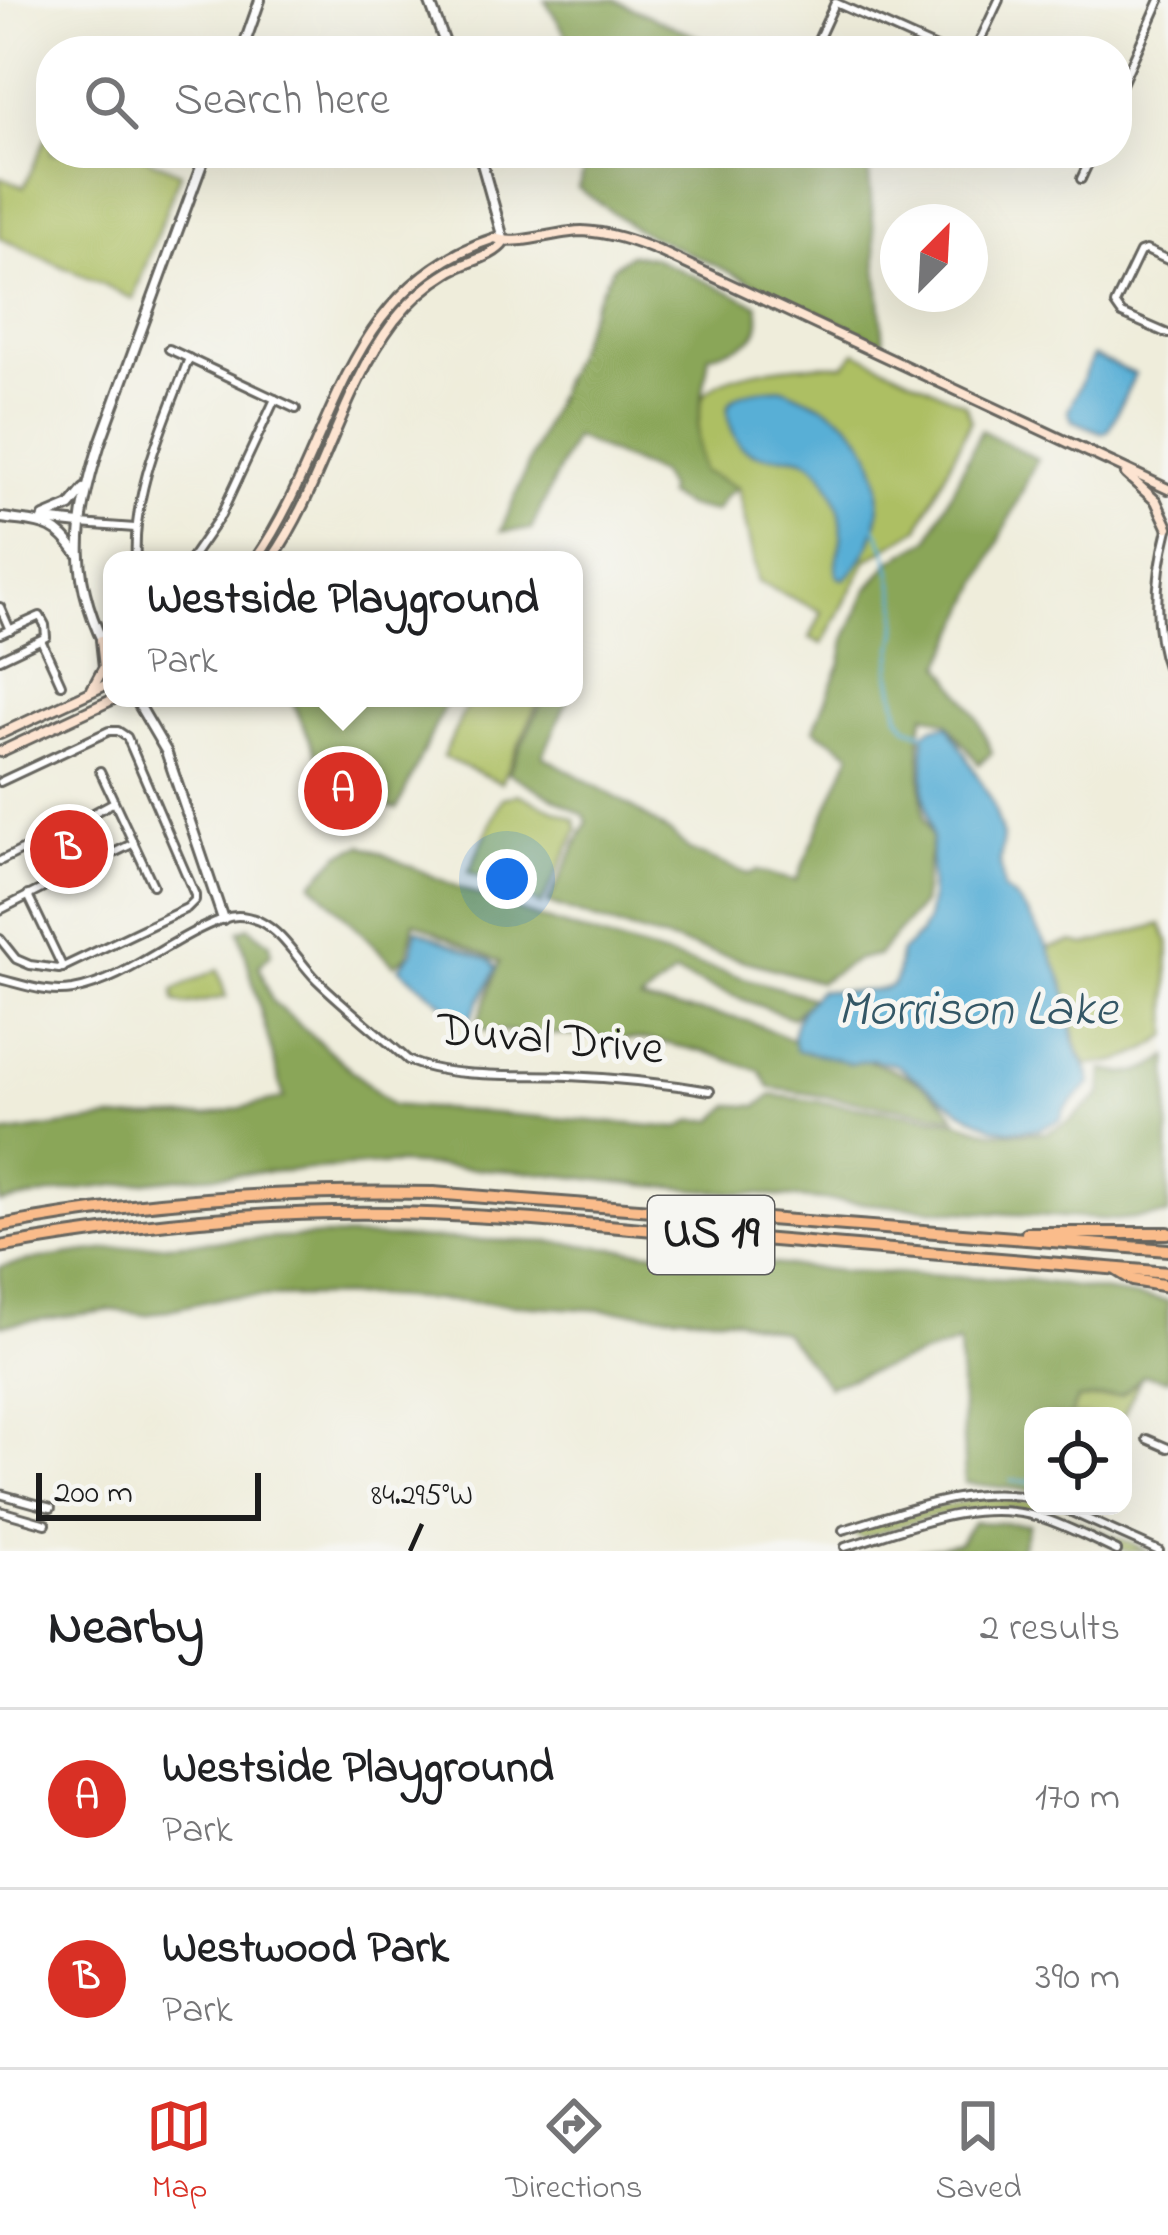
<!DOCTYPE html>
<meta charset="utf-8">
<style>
:root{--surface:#fff;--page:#f2f2f2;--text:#202124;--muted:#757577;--line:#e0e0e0;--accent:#d93025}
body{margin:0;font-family:"Indie Flower",sans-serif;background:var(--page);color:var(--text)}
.controls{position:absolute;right:36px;bottom:36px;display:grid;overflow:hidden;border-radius:24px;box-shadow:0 12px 48px #0002}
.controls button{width:108px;height:108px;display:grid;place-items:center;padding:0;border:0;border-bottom:3px solid var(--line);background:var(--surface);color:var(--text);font:60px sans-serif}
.compass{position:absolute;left:880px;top:204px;width:108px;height:108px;border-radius:50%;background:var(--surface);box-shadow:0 12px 48px #0002;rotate:24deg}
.scale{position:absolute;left:36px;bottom:30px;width:225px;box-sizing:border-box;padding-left:12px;border:6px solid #1c1c1c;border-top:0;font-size:33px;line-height:42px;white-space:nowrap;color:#1c1c1c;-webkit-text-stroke:9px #f6f6f2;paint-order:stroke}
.you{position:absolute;left:507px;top:879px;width:42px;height:42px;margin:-30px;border:9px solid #fff;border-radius:50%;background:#1a73e8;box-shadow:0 0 0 18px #1a73e833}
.badge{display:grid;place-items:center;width:78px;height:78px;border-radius:50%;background:var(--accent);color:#fff;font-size:39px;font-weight:700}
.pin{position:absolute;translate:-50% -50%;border:6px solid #fff;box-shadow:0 3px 12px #0006}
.popup{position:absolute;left:103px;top:551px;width:480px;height:156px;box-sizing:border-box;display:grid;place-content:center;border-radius:24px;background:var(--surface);filter:drop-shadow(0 3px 9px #0005);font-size:39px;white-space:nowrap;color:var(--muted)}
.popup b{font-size:45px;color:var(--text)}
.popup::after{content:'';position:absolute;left:50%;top:100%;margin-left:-24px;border:24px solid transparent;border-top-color:var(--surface)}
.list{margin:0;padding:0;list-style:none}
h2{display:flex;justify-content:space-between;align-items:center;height:156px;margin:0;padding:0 48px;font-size:51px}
h2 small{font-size:39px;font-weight:400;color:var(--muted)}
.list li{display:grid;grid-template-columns:78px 1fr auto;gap:36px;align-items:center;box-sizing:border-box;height:180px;padding:0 48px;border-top:3px solid var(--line)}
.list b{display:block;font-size:45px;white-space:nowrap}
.list p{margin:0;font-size:39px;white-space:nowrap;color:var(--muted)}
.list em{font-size:39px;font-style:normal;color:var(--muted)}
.icon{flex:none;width:66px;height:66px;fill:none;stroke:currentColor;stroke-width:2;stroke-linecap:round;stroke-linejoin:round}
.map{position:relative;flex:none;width:1168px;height:1551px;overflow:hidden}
.search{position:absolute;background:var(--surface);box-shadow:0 12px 48px #0002;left:36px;right:36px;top:36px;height:132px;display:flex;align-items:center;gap:30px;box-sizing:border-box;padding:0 42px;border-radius:48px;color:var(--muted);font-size:45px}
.sheet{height:516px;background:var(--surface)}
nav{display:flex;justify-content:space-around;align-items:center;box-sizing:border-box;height:168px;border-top:3px solid var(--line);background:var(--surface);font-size:33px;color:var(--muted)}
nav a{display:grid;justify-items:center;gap:6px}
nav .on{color:var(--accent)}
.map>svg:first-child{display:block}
.green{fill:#adbf63;stroke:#646e40;stroke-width:3}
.forest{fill:#8aa659;stroke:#53613a;stroke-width:3}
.water{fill:#59afd6;stroke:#3a6679;stroke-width:3}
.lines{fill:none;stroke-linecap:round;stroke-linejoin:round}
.stream{stroke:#59afd6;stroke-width:3}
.minor-casing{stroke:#66655f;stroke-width:12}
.tertiary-casing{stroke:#66655f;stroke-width:14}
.secondary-casing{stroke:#66655f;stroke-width:14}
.motorway-casing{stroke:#66655f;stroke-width:16}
.minor{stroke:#fff;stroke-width:6}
.tertiary{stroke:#fff;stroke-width:8}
.secondary{stroke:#fde4d1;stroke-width:8}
.motorway{stroke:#fabc8b;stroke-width:10}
.ticks{fill:none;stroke:#1c1c1c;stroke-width:4.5}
.labels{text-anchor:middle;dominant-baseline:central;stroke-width:10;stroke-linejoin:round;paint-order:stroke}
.shield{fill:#f6f6f2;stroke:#5d5d5c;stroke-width:3}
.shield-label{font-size:45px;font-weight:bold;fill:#1c1c1c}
.street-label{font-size:48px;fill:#1c1c1c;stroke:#f6f6f2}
.water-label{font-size:51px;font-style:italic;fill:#345766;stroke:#f6f6f2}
.ticks-label{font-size:30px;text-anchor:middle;fill:#1c1c1c;stroke:#f6f6f2;stroke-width:10;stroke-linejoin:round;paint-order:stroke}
</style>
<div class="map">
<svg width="1168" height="1551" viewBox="0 0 1168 1551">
<rect width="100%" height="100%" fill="#f6f6f2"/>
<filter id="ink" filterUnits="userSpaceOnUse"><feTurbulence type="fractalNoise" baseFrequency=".00833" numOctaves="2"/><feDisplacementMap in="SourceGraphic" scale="24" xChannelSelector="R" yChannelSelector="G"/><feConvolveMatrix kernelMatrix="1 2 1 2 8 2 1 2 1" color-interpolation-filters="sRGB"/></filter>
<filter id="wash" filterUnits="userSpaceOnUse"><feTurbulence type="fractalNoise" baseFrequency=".004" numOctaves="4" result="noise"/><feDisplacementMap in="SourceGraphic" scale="48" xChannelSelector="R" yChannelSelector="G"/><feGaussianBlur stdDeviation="2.7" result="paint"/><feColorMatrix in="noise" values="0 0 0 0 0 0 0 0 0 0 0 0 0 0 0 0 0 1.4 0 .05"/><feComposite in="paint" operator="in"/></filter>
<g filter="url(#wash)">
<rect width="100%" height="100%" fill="#efeddb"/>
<g class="green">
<polygon points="51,126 51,153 135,153 180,173 133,299 0,238 0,177 24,187"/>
<path d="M856 352 965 404 971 420 919 528 867 560 823 644 810 638 822 612 758 582 738 489 702 472C696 451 691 418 702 398 720 366 812 364 844 365Z"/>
<polygon points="470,698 540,698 501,783 443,757"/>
<polygon points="336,780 373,809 368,819 337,802"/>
<polygon points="518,794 575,819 578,829 541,905 469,872 502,798"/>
<polygon points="74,827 89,859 64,871 49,839"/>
<path d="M1161 924 1168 941V1036C1140 1056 1121 1063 1087 1065 1071 1043 1074 1021 1067 996 1062 979 1055 963 1047 948L1072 942 1086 945Z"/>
<polygon points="218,969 226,997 185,1005 174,1001 174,990"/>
<polygon points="1140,1379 1123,1417 1070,1416 1077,1400 1121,1395"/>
<path d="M983 1498 1030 1502 1037 1507 1033 1511C969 1499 921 1520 861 1538L855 1535 856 1530 933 1508Z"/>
<polygon points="1051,1511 1149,1551 1127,1551 1051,1515 1048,1513"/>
</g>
<g class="forest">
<polygon points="545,0 614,0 729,51 576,51"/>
<polygon points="590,153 867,153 884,343 636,229 578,188"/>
<path d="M630 254 652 257 758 305C766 344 738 346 709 355 704 395 691 432 702 471L738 488 725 496 715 512 686 506 667 496V488L659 474 574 437 531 530 501 531 594 303 613 267Z"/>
<path d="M981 430 1037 459 942 665 977 717 992 753 979 764 947 722 925 714 920 732 921 781 924 818 932 838 922 904 877 956 858 959 819 982C729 954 636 936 548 903L587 822 584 815 508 773 544 698H568L543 756 624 802 672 834 689 850 748 874 757 871 796 881 851 753 814 729 841 662 845 640 867 590 890 562 929 539Z"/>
<polygon points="291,698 448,698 397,809 376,804 324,771"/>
<path d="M362 845C408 865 453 886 500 904 601 941 709 966 813 998L792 1018 675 974 641 1001C676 1011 715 1011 750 1022 765 1027 778 1035 793 1040 850 1057 920 1065 956 1117L770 1088 760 1071 709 1053 651 1040 482 1030 478 1021 500 962 414 922 407 956 394 965 312 883 340 854Z"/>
<path d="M249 927 270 943 271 954 259 966 272 1001 392 1105 679 1128 693 1120H714L731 1105 757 1106 772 1095 958 1121 991 1132 1046 1133 1071 1120 1101 1094 1103 1070C1135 1075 1142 1076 1168 1056V1215L1116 1220 955 1211 643 1185 529 1172 397 1164 190 1177 75 1190 0 1203V1134L110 1119 206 1116 284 1098 239 931Z"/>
<path d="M325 1236 552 1242 842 1271 1029 1280 1168 1301V1380L1144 1375 1121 1395 1077 1400 1070 1416H1033V1491L965 1483 959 1343 828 1386 783 1332 732 1318 369 1296 226 1297 146 1315 113 1310 0 1325V1267C106 1243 216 1241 325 1236Z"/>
<polygon points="973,1522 1029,1524 1020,1551 917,1551 959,1543"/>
</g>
<g class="water">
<polygon points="1093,356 1135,374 1109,430 1103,433 1072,420 1068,411"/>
<path d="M783 388C805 398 832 407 850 424 893 466 887 540 845 579L838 577C833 563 839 554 841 540 844 517 837 497 825 477 802 440 769 469 741 446 735 440 732 429 729 421 719 388 764 390 783 388Z"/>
<path d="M948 725 992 801 1003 837 1000 862 1004 890C1031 905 1062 973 1069 1003 1071 1015 1071 1028 1074 1041 1078 1057 1089 1066 1091 1084L1064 1110 1060 1120 1039 1129 1008 1130 993 1127 962 1111 897 1065 872 1059 851 1064 835 1058 796 1050C787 1024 802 1009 819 990 835 991 882 995 893 984 899 977 898 962 900 953L919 935 927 920 930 901 932 838 924 791V733L932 727Z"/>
<polygon points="416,929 491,961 497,968 470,1019 466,1020 456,1014 399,968 412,952"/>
</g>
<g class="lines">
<g class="stream">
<polyline points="875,526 887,552 898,607 897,632 890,669 899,716 907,727 924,733"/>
<polyline points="1011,1481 1033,1482"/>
</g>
</g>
</g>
<g filter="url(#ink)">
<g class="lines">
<g class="minor-casing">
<g id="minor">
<polyline points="836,3 943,51"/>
<polyline points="813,51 835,3"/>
<polyline points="975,51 999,0"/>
<polyline points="1117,95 1160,0"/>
<polyline points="1081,179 1093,153"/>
<polyline points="1168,260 1146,250 1140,252 1115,304 1122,314 1168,334"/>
<polyline points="169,349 296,409"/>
<polyline points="80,524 135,528"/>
<path d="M1168 529C1156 575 1151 624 1168 670"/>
<path d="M136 560C132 490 165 422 189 358"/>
<polyline points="190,560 221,515 275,399"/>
<polyline points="0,607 10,630"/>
<polyline points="0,634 40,616 45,625 46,637 0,659"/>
<polyline points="41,640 61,684"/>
<polyline points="100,771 153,885"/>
<polyline points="0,782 109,731 118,731 127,737 195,895 195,900 187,908 59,969 30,965 16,959 0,939"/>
<polyline points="75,823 114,802"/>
<polyline points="0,861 74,824 95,862 0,910"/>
<polyline points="95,862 134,843"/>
<polyline points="28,895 63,968"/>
<path d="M0 979C24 985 48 994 73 990 127 980 172 937 223 919 235 914 248 916 259 921 284 933 298 961 317 980 346 1008 378 1033 408 1060 446 1079 524 1074 568 1076 616 1078 663 1083 710 1091"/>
<polyline points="1147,1439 1168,1448"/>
<polyline points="0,1494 51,1508"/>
<polyline points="1058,1506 1159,1551"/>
<polyline points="0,1511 46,1524"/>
<path d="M843 1530C906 1511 967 1485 1033 1498"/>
<path d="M845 1547C908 1528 973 1498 1039 1517 1066 1525 1091 1539 1117 1551"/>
</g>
</g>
<g class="tertiary-casing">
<g id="tertiary">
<polyline points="429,0 448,51"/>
<polyline points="242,51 260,0"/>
<polyline points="479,153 504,242"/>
<polyline points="44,517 70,506 84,489"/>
<path d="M2 518C40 524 53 519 77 553"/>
<polyline points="43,520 80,524"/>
<path d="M112 660C68 580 74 527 100 443L206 153"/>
<polyline points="135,698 166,751 223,919"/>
</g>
</g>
<g class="secondary-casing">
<g id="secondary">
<polyline points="1126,474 1156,501 1168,527"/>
<path d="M255 560C337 443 340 288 495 238 516 247 557 231 582 231 609 232 634 241 659 251L1168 489"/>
<path d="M271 560C323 486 340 393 394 321 409 302 427 285 449 272 465 262 494 257 504 242"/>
<polyline points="92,689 104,667 101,640"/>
<polyline points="0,734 112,682"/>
<polyline points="0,752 116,698"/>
</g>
</g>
<g class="motorway-casing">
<g id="motorway">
<path d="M0 1226C143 1199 287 1190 433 1193L1168 1250"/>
<polyline points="1027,1233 1168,1233"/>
<path d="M0 1247C128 1224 258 1211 389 1213 501 1215 613 1227 724 1236 872 1248 1020 1261 1168 1273"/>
<polyline points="1117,1270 1133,1280 1168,1286"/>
</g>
</g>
<use href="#minor" class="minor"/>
<use href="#tertiary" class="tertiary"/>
<use href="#secondary" class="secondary"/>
<use href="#motorway" class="motorway"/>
</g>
</g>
<path class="ticks" d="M410 1551 422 1524"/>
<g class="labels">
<rect class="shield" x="648" y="1196" width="126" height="78" rx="9"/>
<g class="shield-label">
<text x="711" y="1235">US 19</text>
</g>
<g class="street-label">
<text transform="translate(550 1041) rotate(5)">Duval Drive</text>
</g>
<g class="water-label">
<text x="977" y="1011">Morrison Lake</text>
</g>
</g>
<g class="ticks-label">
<text x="422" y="1504">84.295°W</text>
</g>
</svg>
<div class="controls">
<button><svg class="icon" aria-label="locate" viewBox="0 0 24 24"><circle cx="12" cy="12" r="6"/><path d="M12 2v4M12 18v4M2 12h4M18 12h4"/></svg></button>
</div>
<svg class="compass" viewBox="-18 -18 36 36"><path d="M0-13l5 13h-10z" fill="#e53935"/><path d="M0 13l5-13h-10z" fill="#757577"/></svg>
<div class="scale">200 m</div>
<div class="you"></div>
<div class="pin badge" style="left:343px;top:791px">A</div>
<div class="popup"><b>Westside Playground</b>Park</div>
<div class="pin badge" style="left:69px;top:849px">B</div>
<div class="search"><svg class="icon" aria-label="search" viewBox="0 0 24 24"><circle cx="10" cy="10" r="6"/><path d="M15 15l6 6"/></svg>Search here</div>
</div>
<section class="sheet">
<h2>Nearby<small>2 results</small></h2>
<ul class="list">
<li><span class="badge">A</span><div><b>Westside Playground</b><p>Park</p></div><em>170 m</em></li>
<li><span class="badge">B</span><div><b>Westwood Park</b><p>Park</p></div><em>390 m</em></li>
</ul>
</section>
<nav>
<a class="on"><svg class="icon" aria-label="map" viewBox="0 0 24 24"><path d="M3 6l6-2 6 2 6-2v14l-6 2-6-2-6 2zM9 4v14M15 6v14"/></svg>Map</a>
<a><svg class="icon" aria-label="directions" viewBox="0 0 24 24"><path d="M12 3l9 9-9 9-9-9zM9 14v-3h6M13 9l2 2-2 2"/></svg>Directions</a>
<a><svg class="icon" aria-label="saved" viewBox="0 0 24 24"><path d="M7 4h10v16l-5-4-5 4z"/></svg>Saved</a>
</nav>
